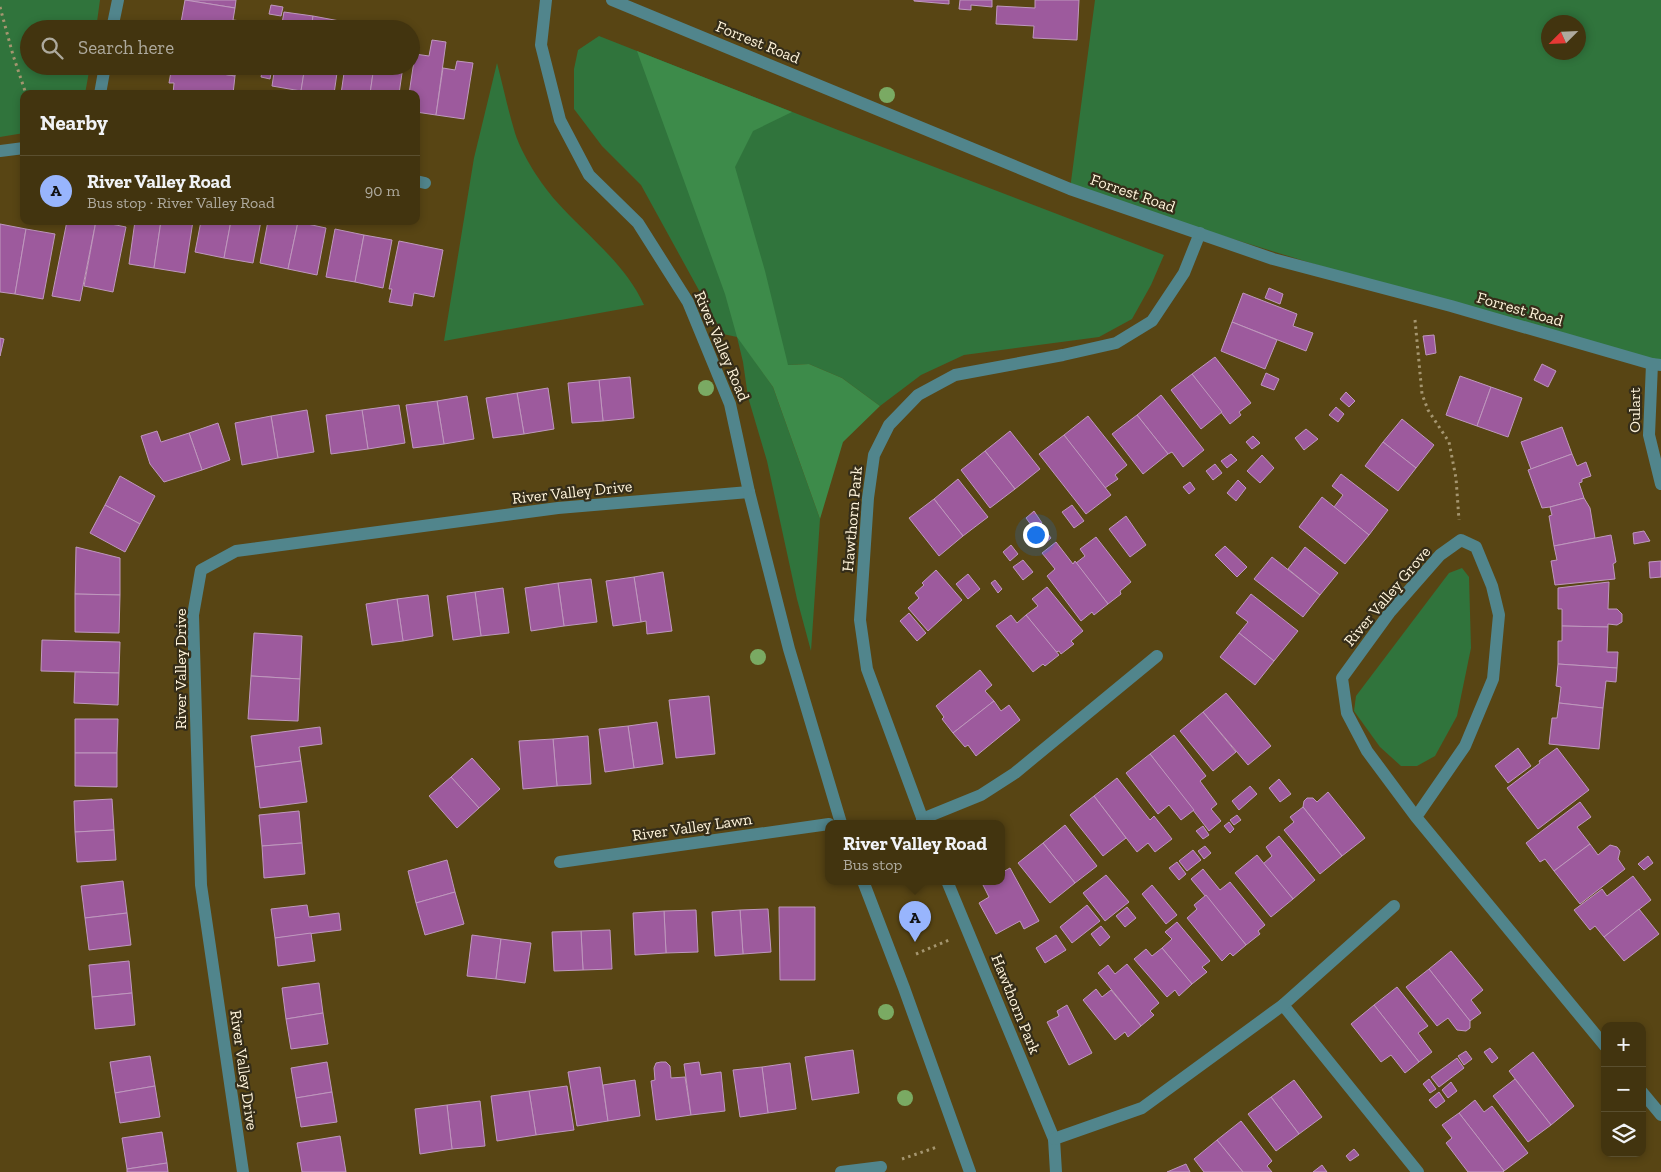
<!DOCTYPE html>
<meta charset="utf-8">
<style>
:root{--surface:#42340f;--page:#4c3f1d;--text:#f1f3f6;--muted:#aeaa9e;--line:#5a4f2f;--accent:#98b5fd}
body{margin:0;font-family:"Zilla Slab",serif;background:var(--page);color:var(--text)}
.controls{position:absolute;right:15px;bottom:15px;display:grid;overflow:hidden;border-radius:10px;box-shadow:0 2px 8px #0003}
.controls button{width:45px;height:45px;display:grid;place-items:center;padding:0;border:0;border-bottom:1px solid var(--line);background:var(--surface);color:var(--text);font:25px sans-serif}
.compass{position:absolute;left:1541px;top:15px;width:45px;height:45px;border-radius:50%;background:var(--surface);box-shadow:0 2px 8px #0003;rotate:246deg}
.you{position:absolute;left:1035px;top:534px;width:18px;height:18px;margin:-12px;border:4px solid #fff;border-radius:50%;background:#1a73e8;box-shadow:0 0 0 8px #1a73e833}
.badge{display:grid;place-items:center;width:32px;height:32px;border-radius:50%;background:var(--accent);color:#111;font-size:16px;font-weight:700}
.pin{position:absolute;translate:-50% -41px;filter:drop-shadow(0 1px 2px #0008)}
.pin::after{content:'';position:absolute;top:26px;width:18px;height:15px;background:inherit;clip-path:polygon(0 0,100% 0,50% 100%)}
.popup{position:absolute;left:825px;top:820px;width:180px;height:65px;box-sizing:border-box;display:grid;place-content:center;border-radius:10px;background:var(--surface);filter:drop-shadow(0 1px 4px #0005);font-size:16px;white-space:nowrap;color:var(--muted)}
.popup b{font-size:19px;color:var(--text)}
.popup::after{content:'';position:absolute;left:50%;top:100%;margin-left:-10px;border:10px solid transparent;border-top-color:var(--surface)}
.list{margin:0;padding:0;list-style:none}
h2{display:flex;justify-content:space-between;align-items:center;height:65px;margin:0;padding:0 20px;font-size:21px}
h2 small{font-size:16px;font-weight:400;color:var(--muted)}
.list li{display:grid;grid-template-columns:32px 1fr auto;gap:15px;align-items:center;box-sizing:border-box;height:70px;padding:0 20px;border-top:1px solid var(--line)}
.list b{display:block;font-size:19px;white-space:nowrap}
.list p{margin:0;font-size:16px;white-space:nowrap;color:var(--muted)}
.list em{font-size:16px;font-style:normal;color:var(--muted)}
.icon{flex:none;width:28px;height:28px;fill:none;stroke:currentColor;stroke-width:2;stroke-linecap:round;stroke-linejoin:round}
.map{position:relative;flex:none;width:1661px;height:1172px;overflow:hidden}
.search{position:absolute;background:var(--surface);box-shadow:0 2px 8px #0003;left:20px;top:20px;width:400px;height:55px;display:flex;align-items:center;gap:12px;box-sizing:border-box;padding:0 18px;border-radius:28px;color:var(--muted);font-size:19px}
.panel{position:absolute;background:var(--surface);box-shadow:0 2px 8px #0003;left:20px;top:90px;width:400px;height:135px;border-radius:10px}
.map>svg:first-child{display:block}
.green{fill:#30743c;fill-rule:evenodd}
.forest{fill:#3d8b4a}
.building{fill:#9d5a9d;stroke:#bf98be}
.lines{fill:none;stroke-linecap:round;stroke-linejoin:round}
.path{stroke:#a59670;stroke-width:3;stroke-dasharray:2.5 4;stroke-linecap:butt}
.minor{stroke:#51858c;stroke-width:12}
.tertiary{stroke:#51858c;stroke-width:12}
.tree{fill:#7aaa63}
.labels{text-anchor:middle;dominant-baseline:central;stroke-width:4.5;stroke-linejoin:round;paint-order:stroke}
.street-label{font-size:16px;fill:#fff4db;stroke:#352d19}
</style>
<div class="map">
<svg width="1661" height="1172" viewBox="0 0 1661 1172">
<rect width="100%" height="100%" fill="#584514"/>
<g class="green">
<polygon points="0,0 100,0 96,29 29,29 29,66 90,66 85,94 24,94 24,133 0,137"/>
<path d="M1095 0H1661V365L1451 306 1070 189ZM1548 22H1578V52H1548Z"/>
<polygon points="599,36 838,130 1164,255 1151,285 1132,319 1099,337 964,355 921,375 880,406 842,378 809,364 788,365 738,337 773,387 820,519 811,651 797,599 767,461 748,397 743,362 737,337 723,334 641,185 602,146 574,109 574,69 578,50"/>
<path d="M497 63C503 86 508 110 515 133 522 155 541 184 556 201 586 235 625 263 644 305L444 341 474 158Z"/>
<polygon points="1462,568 1469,577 1471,648 1457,716 1435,756 1417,766 1401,766 1380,747 1354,711 1356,696 1449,573"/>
</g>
<polygon class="forest" points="637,51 792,112 753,131 735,167 765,271 788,365 809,364 842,378 880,406 843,442 820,519 773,387 737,337 725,294"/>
<g class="building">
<polygon points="185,0 236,0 235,8"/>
<polygon points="185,0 235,8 233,20 241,21 240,29 180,28"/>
<polygon points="914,0 949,0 949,4 914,1"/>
<polygon points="960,0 992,0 992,7 971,5 971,10 959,9"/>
<polygon points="1035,0 1079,0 1077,40 1033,38 1034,26 996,24 997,6 1035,8"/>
<polygon points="271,5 283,7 281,16 269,14"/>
<polygon points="284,12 313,16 311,29 281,29"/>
<polygon points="313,16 345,22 344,29 311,29"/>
<polygon points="432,40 446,42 436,115 416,112 416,94 409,94 415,54 429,56"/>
<polygon points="457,61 473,63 464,119 436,115 443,68 455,70"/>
<polygon points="172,66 235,76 233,94 173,94 174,83 169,83"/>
<polygon points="174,66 237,66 235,76"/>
<polygon points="275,66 305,66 301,91 272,86"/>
<polygon points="305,66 338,66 334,94 316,94 301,91"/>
<polygon points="345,66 374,66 370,94 341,94"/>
<polygon points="374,66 403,66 399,94 370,94"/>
<polygon points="263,67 272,68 270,79 261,77"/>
<polygon points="67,221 96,221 80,301 52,296"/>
<polygon points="96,221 126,227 113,292 84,286"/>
<polygon points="135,221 161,221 154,268 129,264"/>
<polygon points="161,221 193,221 185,273 154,268"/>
<polygon points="201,221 231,221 224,258 195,252"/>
<polygon points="231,221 261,221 253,263 224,258"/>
<polygon points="268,221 298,222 288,269 260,263"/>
<polygon points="298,222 326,228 317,275 288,269"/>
<polygon points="0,224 26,229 15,294 0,292"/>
<polygon points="26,229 55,234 43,299 15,294"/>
<polygon points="335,229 364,235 355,282 326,277"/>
<polygon points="364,235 392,240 383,288 355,282"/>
<polygon points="399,241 443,250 434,297 414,293 412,306 389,302 392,289 389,289"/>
<polygon points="1269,288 1283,294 1280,304 1265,298"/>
<polygon points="1243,293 1297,314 1293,326 1313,333 1306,351 1232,322"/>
<polygon points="1232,322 1277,340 1265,369 1221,351"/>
<polygon points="1434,335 1436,353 1426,355 1423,336"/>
<polygon points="0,338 4,339 0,356"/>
<polygon points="1215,357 1251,403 1239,412 1241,415 1230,424 1192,374"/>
<polygon points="1542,364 1556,371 1548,387 1534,380"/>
<polygon points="1266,373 1279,379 1274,390 1261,385"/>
<polygon points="1192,374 1222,412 1201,429 1171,390"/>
<polygon points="1460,376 1491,387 1477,426 1446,415"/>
<polygon points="630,377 634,418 603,421 599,380"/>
<polygon points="599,380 603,421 572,423 568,383"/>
<polygon points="1491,387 1522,398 1508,437 1477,426"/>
<polygon points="548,388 554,429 524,434 517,393"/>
<polygon points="1346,392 1355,401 1349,407 1340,399"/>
<polygon points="517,393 524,434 493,438 486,398"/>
<polygon points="1161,395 1204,450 1183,467 1172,452 1168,454 1137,415"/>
<polygon points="467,396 474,439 444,444 437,401"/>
<polygon points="437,401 444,444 413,448 406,405"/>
<polygon points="399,405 405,443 368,449 362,410"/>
<polygon points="1336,407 1344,414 1338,422 1329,415"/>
<polygon points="307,410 314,452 278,458 271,416"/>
<polygon points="362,410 368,449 331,454 326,415"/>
<polygon points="1137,415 1168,454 1143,474 1112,434"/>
<polygon points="271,416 278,458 242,465 235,423"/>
<polygon points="1088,416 1127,465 1115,475 1118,479 1105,488 1064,435"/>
<polygon points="1402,419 1434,445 1416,468 1383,442"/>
<polygon points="218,423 230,460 202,470 189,433"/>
<polygon points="1562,427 1572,454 1531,469 1521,442"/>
<polygon points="1306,429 1318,439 1304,450 1295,438"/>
<polygon points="157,431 161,442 189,433 202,470 164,482 150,464 141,436"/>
<polygon points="1010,431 1040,469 1015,489 985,451"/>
<polygon points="1064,435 1111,495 1086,514 1039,454"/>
<polygon points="1253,436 1260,443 1252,449 1246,442"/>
<polygon points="1383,442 1416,468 1398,491 1365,466"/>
<polygon points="985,451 1015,489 990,508 961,470"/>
<polygon points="1231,454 1237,460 1227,468 1221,461"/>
<polygon points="1572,454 1577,466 1586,462 1591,476 1582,479 1582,482 1579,483 1584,498 1550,507 1542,508 1528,470"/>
<polygon points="1262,455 1274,468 1260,483 1247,471"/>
<polygon points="1215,464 1222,473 1213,480 1206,471"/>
<polygon points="1341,474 1388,510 1369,535 1334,507 1343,495 1332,486"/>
<polygon points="120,476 155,496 140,524 105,505"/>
<polygon points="958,479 988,517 963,536 934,499"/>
<polygon points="1238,480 1246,488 1236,501 1227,493"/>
<polygon points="1190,482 1195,489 1189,494 1183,487"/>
<polygon points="1322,497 1369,535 1345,564 1299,527"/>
<polygon points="1584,498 1590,508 1595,538 1554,546 1549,516 1552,515 1550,507"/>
<polygon points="934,499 963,536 939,556 909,518"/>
<polygon points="105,505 140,524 125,552 90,533"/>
<polygon points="1072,505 1084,521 1074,528 1062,512"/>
<polygon points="1034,511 1042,523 1034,529 1026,518"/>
<polygon points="1126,516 1146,545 1130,557 1109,529"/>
<polygon points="1043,527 1051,538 1044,544 1036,533"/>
<polygon points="1644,531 1650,541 1634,544 1633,533"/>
<polygon points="1611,535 1616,562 1613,564 1615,579 1555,585 1551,561 1557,560 1554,546"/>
<polygon points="1096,537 1131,582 1120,591 1121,594 1108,604 1076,563 1085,556 1080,549"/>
<polygon points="1056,542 1073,564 1075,561 1108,604 1094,615 1092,612 1081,621 1047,576 1055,569 1042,553"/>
<polygon points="1011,545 1018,554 1010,561 1003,552"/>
<polygon points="1225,546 1247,567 1237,577 1215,555"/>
<polygon points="76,547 120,558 120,595 75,594"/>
<polygon points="1305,547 1338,573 1320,595 1288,569"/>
<polygon points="1272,557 1320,595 1303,617 1254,579"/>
<polygon points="1023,560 1033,572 1023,580 1013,567"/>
<polygon points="1661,561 1661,577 1650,578 1649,562"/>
<polygon points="936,570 962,600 928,631 908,608 919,598 915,593 924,585 922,583"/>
<polygon points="663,572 672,631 647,634 646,621 641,622 634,577"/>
<polygon points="968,574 980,589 968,599 956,584"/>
<polygon points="634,577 641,622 613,626 606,581"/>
<polygon points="591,579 597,622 564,626 558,583"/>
<polygon points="995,580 1002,589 998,593 991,583"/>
<polygon points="1609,582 1608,609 1617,609 1622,614 1622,622 1617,625 1608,624 1608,627 1562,626 1562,609 1558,609 1558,588"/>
<polygon points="558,583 564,626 531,631 525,588"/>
<polygon points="1047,587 1083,631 1071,641 1074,644 1061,654 1059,651 1056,652 1026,615 1038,606 1032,599"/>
<polygon points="503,588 509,633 481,636 475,592"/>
<polygon points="475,592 481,636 453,640 447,596"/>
<polygon points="75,594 120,595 119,633 75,632"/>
<polygon points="1251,594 1298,631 1274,661 1239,633 1248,622 1236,613"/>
<polygon points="428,595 433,636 403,641 397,599"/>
<polygon points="397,599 403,641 372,645 366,604"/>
<polygon points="909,613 926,633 917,641 900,621"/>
<polygon points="1011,615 1017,623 1026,615 1059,655 1045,666 1043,664 1033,672 996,626"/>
<polygon points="1562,626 1608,627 1607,652 1618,652 1617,668 1558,664 1558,641 1562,641"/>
<polygon points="254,633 302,636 300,679 251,676"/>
<polygon points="1239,633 1274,661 1255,685 1220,657"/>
<polygon points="42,640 120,642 119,673 41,671"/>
<polygon points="1558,664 1617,668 1616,682 1606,681 1603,708 1559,703 1561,687 1556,686"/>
<polygon points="980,670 992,685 985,691 994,701 953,733 942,719 944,717 936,706"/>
<polygon points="75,672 119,673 118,705 74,703"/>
<polygon points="251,676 300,679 298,721 248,719"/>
<polygon points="1226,693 1271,746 1248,765 1203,712"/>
<polygon points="709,696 715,754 676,758 669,700"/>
<polygon points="994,701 1001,711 1009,705 1020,720 976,756 968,745 965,747 953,733"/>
<polygon points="1559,703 1603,708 1599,749 1549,744 1552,718 1557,718"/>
<polygon points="1203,712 1236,752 1213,771 1180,731"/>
<polygon points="75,719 118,719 117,753 75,753"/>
<polygon points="657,722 663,764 634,768 628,726"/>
<polygon points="628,726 634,768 605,772 599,729"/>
<polygon points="320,727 322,744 299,747 301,761 255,767 251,736"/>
<polygon points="1174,735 1206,776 1200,781 1217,804 1211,809 1221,821 1209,831 1150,754"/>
<polygon points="588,736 591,784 557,786 553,739"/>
<polygon points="553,739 557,786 523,789 519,741"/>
<polygon points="1518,748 1531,766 1508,783 1495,766"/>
<polygon points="1557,748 1589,790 1538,829 1507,788 1540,763 1539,761"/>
<polygon points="75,753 117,753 117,787 75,786"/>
<polygon points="1150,754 1194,810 1181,820 1169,805 1158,814 1126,773"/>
<polygon points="472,758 500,789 479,808 451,777"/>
<polygon points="301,761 307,802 260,808 255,767"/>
<polygon points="451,777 479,808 457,828 429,796"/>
<polygon points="1117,778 1150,820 1154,816 1172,839 1155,852 1148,843 1137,852 1094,796"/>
<polygon points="1279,779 1291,794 1280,802 1269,788"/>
<polygon points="1250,786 1257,794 1239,810 1232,801"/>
<polygon points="1328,792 1365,838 1342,856 1303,807 1304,801 1307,798 1313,798 1317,802"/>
<polygon points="1094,796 1126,838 1103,856 1070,815"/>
<polygon points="112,799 114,830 75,832 74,801"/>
<polygon points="1580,802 1591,817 1577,827 1590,844 1554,871 1545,859 1540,862 1526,843"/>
<polygon points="1303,807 1342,856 1320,874 1284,830 1294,822 1290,817"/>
<polygon points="299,811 302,843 262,846 259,815"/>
<polygon points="1237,815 1241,820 1234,825 1230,820"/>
<polygon points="1229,822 1234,829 1230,833 1224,826"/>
<polygon points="1065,825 1097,866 1075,883 1043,843"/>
<polygon points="1203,826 1209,835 1203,839 1196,831"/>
<polygon points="114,830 116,860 77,862 75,832"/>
<polygon points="1279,836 1315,880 1293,899 1263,864 1272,856 1266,847"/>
<polygon points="302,843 305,874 264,878 262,846"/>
<polygon points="1043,843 1075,883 1050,903 1018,863"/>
<polygon points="1590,844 1598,855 1610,845 1617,847 1620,851 1618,859 1625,869 1580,904 1554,871"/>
<polygon points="1205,846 1211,853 1204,859 1198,851"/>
<polygon points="1193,850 1201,860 1187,871 1179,861"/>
<polygon points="1257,855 1293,899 1271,917 1235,873"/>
<polygon points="1648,856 1653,863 1644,870 1638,864"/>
<polygon points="447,860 455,892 416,903 408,871"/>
<polygon points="1177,862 1186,874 1179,880 1169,868"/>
<polygon points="1010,868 1039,921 1024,929 1020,921 996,934 979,903 989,897 982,883 986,881 1001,881 1001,873"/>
<polygon points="1203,869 1220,890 1230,882 1265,925 1258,931 1260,934 1246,945 1191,879"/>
<polygon points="1106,875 1129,902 1105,921 1083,893"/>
<polygon points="1633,876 1651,900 1604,937 1595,926 1590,930 1574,910 1602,889 1607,896"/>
<polygon points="123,881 127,913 85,918 81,886"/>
<polygon points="1152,885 1177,915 1166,924 1142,894"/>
<polygon points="455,892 464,924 425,935 416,903"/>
<polygon points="1206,895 1246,945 1233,956 1230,953 1222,961 1187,918 1197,909 1194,905"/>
<polygon points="307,905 309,917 339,913 341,930 275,938 271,909"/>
<polygon points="1087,905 1100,921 1072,943 1060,927"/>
<polygon points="779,907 815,907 815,980 780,980"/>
<polygon points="1127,907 1136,918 1125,927 1116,916"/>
<polygon points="768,909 771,952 743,954 740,910"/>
<polygon points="1639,909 1659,934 1624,961 1604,937"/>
<polygon points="696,910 698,952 666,953 664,911"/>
<polygon points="740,910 743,954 715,956 712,912"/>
<polygon points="664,911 666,953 635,955 633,913"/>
<polygon points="127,913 131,945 89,950 85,918"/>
<polygon points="1177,922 1210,961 1202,967 1207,972 1192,984 1162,948 1172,939 1165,932"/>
<polygon points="1101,926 1110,937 1100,946 1091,934"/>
<polygon points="610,930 612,969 583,970 581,931"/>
<polygon points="581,931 583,970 554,971 552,932"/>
<polygon points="311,933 315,961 278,966 275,938"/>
<polygon points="472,935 501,939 496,979 467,976"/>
<polygon points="1056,935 1066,950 1045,963 1036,948"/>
<polygon points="501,939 531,943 525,983 496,979"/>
<polygon points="1162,948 1192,984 1179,996 1175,990 1167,997 1134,959 1146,949 1152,956"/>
<polygon points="1451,951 1483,990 1471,1000 1481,1013 1470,1021 1429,969"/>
<polygon points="129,961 132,993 92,997 89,965"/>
<polygon points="1127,964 1159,1003 1150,1011 1154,1015 1141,1026 1098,973 1108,965 1115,974"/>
<polygon points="1429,969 1470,1021 1470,1028 1466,1031 1457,1030 1448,1018 1437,1026 1406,987"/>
<polygon points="319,983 323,1013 286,1019 282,988"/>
<polygon points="1397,987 1428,1026 1418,1033 1432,1052 1419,1062 1374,1005"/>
<polygon points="1096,989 1102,997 1111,990 1141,1026 1128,1037 1125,1032 1115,1040 1083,1000"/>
<polygon points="132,993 135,1025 95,1029 92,997"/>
<polygon points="1067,1005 1092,1053 1069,1065 1047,1022 1059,1016 1057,1011"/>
<polygon points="1374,1005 1419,1062 1405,1073 1391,1055 1381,1062 1351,1024"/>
<polygon points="323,1013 328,1044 291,1049 286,1019"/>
<polygon points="1490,1048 1498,1058 1492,1063 1484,1052"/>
<polygon points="853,1050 859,1093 812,1100 805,1057"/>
<polygon points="1466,1051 1472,1059 1464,1065 1458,1056"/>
<polygon points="1533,1052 1574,1106 1551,1125 1509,1071"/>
<polygon points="150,1056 155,1086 115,1093 110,1062"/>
<polygon points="1457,1058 1464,1068 1439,1087 1431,1077"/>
<polygon points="327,1062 332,1092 296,1098 291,1068"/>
<polygon points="661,1062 666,1062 670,1066 671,1078 685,1077 691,1115 656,1120 651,1081 655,1080 654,1068 656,1063"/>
<polygon points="699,1062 701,1075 721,1072 725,1111 691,1115 684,1064"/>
<polygon points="790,1063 796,1109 768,1113 762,1067"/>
<polygon points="600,1067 608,1121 577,1126 568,1072"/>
<polygon points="762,1067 768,1113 740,1117 733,1070"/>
<polygon points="1429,1079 1436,1089 1430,1093 1423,1084"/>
<polygon points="1515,1079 1551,1125 1528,1142 1493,1096"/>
<polygon points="635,1080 640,1116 608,1121 603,1085"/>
<polygon points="1294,1080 1322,1117 1299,1134 1271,1097"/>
<polygon points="1451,1082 1457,1091 1448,1098 1442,1090"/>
<polygon points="155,1086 160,1117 120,1123 115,1093"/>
<polygon points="567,1086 574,1130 536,1135 529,1091"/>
<polygon points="529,1091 536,1135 497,1141 491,1096"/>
<polygon points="332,1092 337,1122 301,1127 296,1098"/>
<polygon points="1439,1092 1445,1101 1436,1108 1429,1100"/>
<polygon points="1271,1097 1299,1134 1276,1151 1248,1114"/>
<polygon points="1475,1100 1484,1112 1492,1106 1528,1153 1504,1171 1459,1113"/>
<polygon points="480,1101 485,1146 452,1149 447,1105"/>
<polygon points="447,1105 452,1149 420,1154 415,1109"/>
<polygon points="1459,1113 1504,1171 1503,1172 1468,1172 1446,1143 1452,1138 1442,1125"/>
<polygon points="1241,1121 1272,1161 1267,1166 1272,1172 1243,1172 1217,1140"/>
<polygon points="162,1132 167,1163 127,1169 122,1138"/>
<polygon points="340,1136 346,1172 302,1172 297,1143"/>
<polygon points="1217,1140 1243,1172 1204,1172 1194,1159"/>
<polygon points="1354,1149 1359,1155 1350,1161 1346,1156"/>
<polygon points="167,1163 168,1172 127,1172 127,1169"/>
<polygon points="1186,1164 1190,1172 1167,1172"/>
<polygon points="1322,1165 1327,1172 1313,1172"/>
</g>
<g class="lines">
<g class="path">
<polyline points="0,7 13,55 26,94"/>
<polyline points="1415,320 1422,394 1428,410 1449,442 1456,478 1459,520"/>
<polyline points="916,954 949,940"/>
<polyline points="902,1159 937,1147"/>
</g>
<g class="minor">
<polyline points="112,29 118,0"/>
<polyline points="100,94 105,66"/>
<polyline points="0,151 24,148"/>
<polyline points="416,181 425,183"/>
<polyline points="1652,364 1649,435 1661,484"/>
<polyline points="1416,817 1465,746 1493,679 1499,615 1492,586 1476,547 1461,540 1440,555 1390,612 1342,678 1347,713 1367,751 1416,817 1605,1046"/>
<polyline points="922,819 981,795 1015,773 1157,656"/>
<polyline points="924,823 867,669 860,620 868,498 874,455 889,425 918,395 955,375 1063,355 1116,343 1152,321 1184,273 1200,233"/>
<polyline points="560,862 829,824"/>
<polyline points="947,881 1054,1139 1056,1172"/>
<polyline points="1283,1005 1418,1172"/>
<polyline points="1642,1092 1661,1115"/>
<polyline points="1054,1139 1142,1108 1283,1005 1394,906"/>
<polyline points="243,1172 201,885 193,615 201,570 236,551 558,508 749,492"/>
<polyline points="841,1172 881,1167"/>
</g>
<g class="tertiary">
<polyline points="546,0 541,45 560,120 589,175 638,223 688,302 730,404 749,492 789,649 841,823"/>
<polyline points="612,0 1070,189 1273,259 1451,306 1652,364 1661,365"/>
<polyline points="863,881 904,988 970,1172"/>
</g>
</g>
<g class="tree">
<circle cx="887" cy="95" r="8"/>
<circle cx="706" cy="388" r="8"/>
<circle cx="758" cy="657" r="8"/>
<circle cx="886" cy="1012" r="8"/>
<circle cx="905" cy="1098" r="8"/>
</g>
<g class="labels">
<g class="street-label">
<text transform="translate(758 42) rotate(22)">Forrest Road</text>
<text transform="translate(1133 193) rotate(19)">Forrest Road</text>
<text transform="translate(1520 309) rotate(16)">Forrest Road</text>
<text transform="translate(722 346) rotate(67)">River Valley Road</text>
<text transform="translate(1634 410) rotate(-90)">Oulart</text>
<text transform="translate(572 492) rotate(-6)">River Valley Drive</text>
<text transform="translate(852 519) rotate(-85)">Hawthorn Park</text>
<text transform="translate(1387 596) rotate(-50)">River Valley Grove</text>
<text transform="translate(180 669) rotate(-90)">River Valley Drive</text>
<text transform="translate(692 827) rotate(-8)">River Valley Lawn</text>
<text transform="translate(1016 1004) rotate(68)">Hawthorn Park</text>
<text transform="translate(244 1070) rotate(82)">River Valley Drive</text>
</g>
</g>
</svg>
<div class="controls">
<button>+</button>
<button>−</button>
<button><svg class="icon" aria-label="layers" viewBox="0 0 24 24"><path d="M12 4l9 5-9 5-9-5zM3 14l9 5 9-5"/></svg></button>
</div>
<svg class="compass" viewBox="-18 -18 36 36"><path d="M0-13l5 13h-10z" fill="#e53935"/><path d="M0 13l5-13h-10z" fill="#aeaa9e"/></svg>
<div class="you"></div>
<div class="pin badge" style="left:915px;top:942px">A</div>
<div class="popup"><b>River Valley Road</b>Bus stop</div>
<div class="search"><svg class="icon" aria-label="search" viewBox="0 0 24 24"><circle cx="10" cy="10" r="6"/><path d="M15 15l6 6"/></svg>Search here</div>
<section class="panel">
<h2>Nearby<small></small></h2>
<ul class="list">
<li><span class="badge">A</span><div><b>River Valley Road</b><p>Bus stop · River Valley Road</p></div><em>90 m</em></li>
</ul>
</section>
</div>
